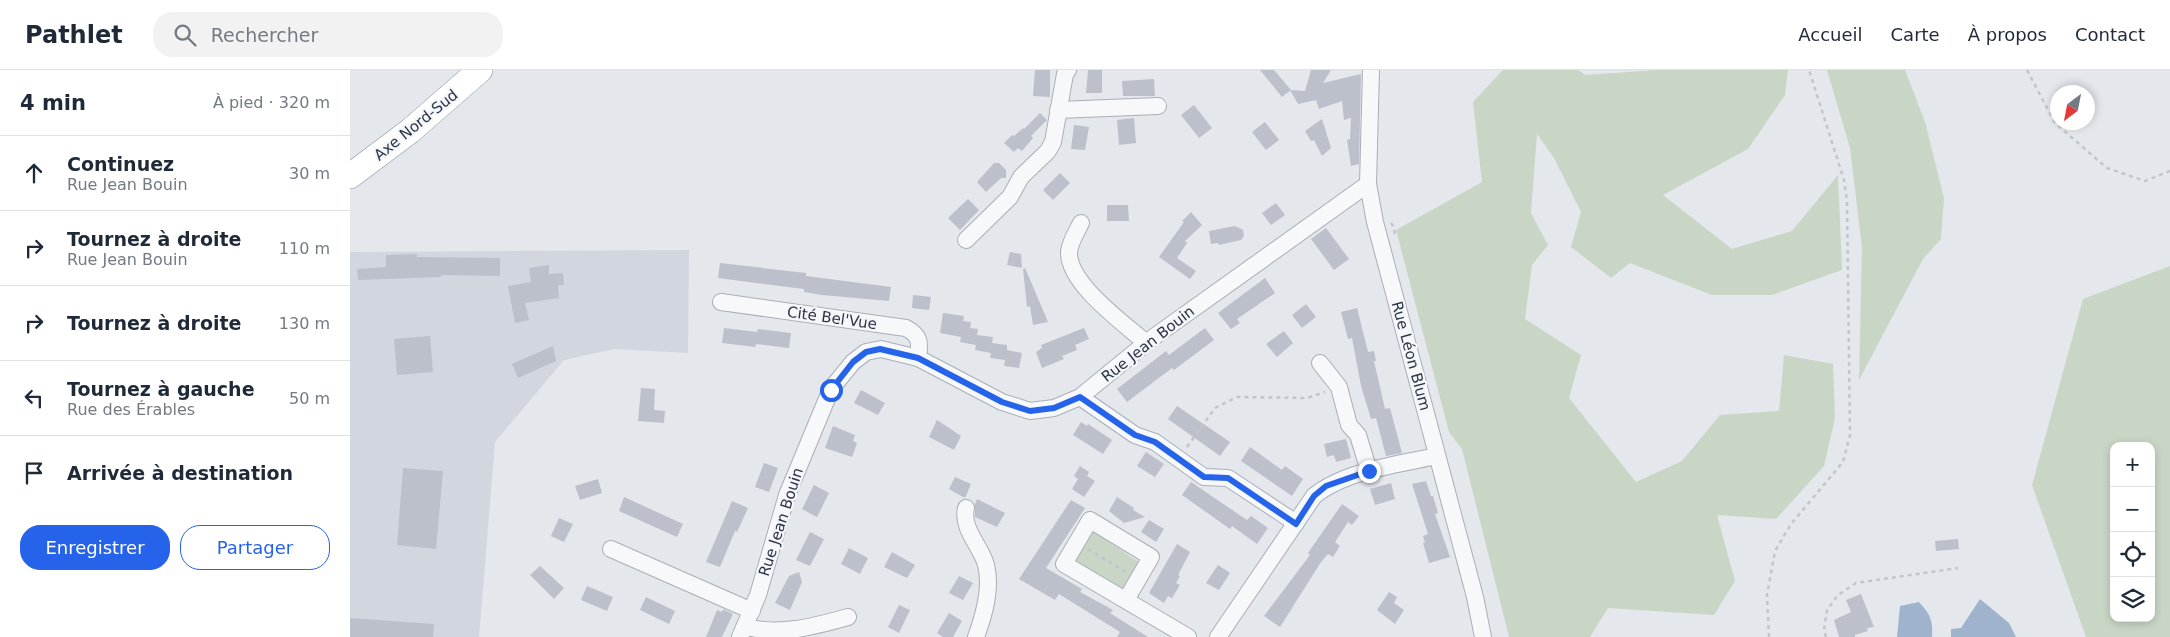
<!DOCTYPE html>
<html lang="fr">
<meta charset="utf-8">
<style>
:root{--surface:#fff;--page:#f2f2f3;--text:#1f2937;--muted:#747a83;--line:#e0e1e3;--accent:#2563eb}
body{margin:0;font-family:"DejaVu Sans",sans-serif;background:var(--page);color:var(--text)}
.controls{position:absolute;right:15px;bottom:15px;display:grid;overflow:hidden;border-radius:10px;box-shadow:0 2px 8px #0003}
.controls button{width:45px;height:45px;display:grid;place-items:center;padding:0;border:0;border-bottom:1px solid var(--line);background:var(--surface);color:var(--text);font:25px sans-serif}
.compass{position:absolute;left:1700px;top:15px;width:45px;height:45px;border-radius:50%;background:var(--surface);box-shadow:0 2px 8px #0003;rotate:212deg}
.stop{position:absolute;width:15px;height:15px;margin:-11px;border:4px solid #2563eb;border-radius:50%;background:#fff}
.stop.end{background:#2563eb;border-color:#fff;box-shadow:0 1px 5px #0008}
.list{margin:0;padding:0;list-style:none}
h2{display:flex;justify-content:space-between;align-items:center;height:65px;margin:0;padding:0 20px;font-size:21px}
h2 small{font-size:16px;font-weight:400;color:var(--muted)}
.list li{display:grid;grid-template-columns:32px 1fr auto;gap:15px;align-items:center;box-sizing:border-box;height:75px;padding:0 20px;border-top:1px solid var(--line)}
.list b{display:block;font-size:19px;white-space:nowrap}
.list p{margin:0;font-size:16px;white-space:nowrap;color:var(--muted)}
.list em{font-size:16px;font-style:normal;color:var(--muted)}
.actions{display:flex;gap:10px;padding:15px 20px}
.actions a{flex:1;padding:11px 0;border:1px solid var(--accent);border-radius:20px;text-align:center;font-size:18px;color:var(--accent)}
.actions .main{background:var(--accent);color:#fff}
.icon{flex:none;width:28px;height:28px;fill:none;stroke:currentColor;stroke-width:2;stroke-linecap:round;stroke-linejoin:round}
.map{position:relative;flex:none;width:1820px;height:567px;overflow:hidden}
header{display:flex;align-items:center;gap:30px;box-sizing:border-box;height:70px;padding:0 25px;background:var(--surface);border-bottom:1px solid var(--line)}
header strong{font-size:24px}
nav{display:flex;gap:28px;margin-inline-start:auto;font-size:18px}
.search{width:350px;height:45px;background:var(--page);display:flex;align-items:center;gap:12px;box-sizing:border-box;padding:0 18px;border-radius:20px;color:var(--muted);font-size:19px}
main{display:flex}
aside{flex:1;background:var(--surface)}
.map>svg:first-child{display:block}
.built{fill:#d2d6de}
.green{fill:#c9d6c5;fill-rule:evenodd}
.water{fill:#9fb4cc}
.building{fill:#bbc0ca}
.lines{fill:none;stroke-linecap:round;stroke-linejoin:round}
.minor-casing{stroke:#a9aeb7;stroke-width:18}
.highway-casing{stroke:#8b94a3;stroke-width:26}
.path{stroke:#c2c5cb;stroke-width:2.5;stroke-dasharray:4 4;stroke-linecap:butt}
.minor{stroke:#f7f8fa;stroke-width:16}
.highway{stroke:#fff;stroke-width:25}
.route{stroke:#2563eb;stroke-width:6}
.labels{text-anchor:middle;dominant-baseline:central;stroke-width:4.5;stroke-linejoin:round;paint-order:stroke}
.street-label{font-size:15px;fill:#2b3445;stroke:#f4f6f9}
</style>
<header>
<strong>Pathlet</strong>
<div class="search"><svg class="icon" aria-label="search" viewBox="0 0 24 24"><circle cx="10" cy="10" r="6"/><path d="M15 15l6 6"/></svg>Rechercher</div>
<nav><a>Accueil</a><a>Carte</a><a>À propos</a><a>Contact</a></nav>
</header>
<main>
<aside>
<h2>4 min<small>À pied · 320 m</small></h2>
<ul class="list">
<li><svg class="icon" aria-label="ahead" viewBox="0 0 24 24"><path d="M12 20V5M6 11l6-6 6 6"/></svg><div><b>Continuez</b><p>Rue Jean Bouin</p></div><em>30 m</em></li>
<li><svg class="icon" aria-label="right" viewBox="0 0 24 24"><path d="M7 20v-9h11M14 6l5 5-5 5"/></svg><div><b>Tournez à droite</b><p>Rue Jean Bouin</p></div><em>110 m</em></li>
<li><svg class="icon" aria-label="right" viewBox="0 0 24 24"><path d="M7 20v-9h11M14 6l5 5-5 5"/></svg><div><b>Tournez à droite</b></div><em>130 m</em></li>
<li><svg class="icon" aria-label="left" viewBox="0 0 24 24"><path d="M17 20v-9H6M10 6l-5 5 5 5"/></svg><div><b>Tournez à gauche</b><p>Rue des Érables</p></div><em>50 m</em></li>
<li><svg class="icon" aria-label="arrive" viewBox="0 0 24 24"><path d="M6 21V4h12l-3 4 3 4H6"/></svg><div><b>Arrivée à destination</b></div></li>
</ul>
<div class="actions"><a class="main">Enregistrer</a><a>Partager</a></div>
</aside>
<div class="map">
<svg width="1820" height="567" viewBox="0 0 1820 567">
<rect width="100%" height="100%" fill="#e4e7ec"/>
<polygon class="built" points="339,180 338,283 264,279 214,290 145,372 129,567 0,567 0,182"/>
<g class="green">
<polygon points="1153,0 1228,0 1235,5 1307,0 1438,0 1435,25 1398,79 1313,125 1382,179 1442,161 1488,105 1492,200 1422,225 1362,225 1280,193 1261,208 1221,177 1231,142 1204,88 1187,64 1181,143 1198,175 1182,195 1175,249 1231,285 1219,328 1286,412 1332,391 1370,345 1429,341 1434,285 1483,294 1485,348 1474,396 1426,449 1367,445 1385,511 1364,545 1258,538 1240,567 1159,567 1112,379 1099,362 1046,160 1132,112 1123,32"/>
<polygon points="1477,0 1555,0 1575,52 1594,128 1591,169 1573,189 1509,310 1512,178 1500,78"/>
<path d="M1820 196V567H1736L1682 415 1733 229ZM1764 376H1801V548H1764Z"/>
<polygon points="739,462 744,462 790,493 774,520 725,491"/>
</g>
<g class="water">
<polygon points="1630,529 1659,553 1666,567 1601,567 1601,559 1611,558"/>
<path d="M1569 532C1580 544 1583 550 1582 567H1547L1550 536Z"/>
</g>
<g class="building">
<polygon points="685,0 700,0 700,27 683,26"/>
<polygon points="738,0 752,0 752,23 736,23"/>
<polygon points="910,0 924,0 941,20 932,27"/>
<polygon points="961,0 981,0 973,13 1011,4 1009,94 1001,96 997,70 1000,69 1001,48 994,50 992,31 969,39 966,30 948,34 940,20 955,21"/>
<polygon points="804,9 805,26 773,26 772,11"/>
<polygon points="844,35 862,58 849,68 831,45"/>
<polygon points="690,43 697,50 681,66 683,68 672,81 668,78 664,82 654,73 662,65 664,66 673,58 674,59"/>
<polygon points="784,48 786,73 769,75 767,50"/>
<polygon points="972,49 981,78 972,86 964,70 961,71 955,61"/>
<polygon points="915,52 929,70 916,80 902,62"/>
<polygon points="724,55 739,57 735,80 721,79"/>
<polygon points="644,93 649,93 656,100 656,108 651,108 636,122 627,112"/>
<polygon points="710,103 720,113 703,130 693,120"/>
<polygon points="618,129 629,140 610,160 598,148"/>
<polygon points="926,133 935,145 921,155 912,143"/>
<polygon points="757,135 778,135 779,151 757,151"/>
<polygon points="841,142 852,155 835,171 837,173 827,188 846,201 840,209 809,187 834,152 832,151"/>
<polygon points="885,156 893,160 894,166 891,170 869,175 868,173 861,174 859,161"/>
<polygon points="976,158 999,189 984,200 961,169"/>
<polygon points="660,182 671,184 672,198 657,195"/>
<polygon points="67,184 67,187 150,188 150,206 91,205 91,207 8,210 7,199 36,197 36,185"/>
<polygon points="370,193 456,203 456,206 541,217 539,231 472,225 454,222 454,219 368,208"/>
<polygon points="199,195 199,204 213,203 214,215 208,215 209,228 175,233 179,250 165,253 158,216 181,212 179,198"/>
<polygon points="675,198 687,226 698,252 683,255 680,236 677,237 673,199"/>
<polygon points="915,208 925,223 887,249 890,253 881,259 868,243"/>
<polygon points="563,225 581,227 579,240 562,238"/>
<polygon points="956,234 966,247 952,258 942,245"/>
<polygon points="1007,238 1018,282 1024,281 1026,291 1024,291 1035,339 1040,338 1052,383 1036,386 1026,348 1021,349 1011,316 1002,268 998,269 991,242"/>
<polygon points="593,243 614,246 613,251 621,252 620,258 628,259 627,265 643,267 642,273 657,275 657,280 672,283 669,298 654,296 655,290 640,288 641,283 625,280 626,275 610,272 611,267 590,263"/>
<polygon points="374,258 407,262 408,259 441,263 439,278 406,274 405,277 372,273"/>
<polygon points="734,258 739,269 725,275 727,280 712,286 714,289 692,298 686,282 692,278 691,275"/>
<polygon points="855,258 864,270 824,300 822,298 777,332 767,319 816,281 819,285"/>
<polygon points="934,261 943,273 927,287 916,274"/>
<polygon points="80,266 83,302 47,305 44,269"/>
<polygon points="203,276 206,291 168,308 162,294"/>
<polygon points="291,318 305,319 304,340 315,341 314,353 288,351"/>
<polygon points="511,320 535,333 528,345 504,333"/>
<polygon points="827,336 880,372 870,386 818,349"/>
<polygon points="587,350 611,366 604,380 579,367"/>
<polygon points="731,352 737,356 738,354 762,370 753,384 723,365"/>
<polygon points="483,356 505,365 503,371 507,373 502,387 475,378"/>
<polygon points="996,369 1001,388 986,392 984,385 977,387 974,374"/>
<polygon points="900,377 932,400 935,396 953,409 942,426 891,391"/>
<polygon points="796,382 814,394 805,407 787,396"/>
<polygon points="414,393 428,398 419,422 405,417"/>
<polygon points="730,396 739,402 737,406 745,411 734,427 722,419 728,409 724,406"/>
<polygon points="53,398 93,401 86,479 47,475"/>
<polygon points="605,407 621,414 615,428 599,419"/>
<polygon points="248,409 252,423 230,430 225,416"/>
<polygon points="1076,411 1081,426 1083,426 1088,443 1085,444 1100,487 1079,493 1073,473 1075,472 1073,466 1078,464 1062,414"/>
<polygon points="841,412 897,450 901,446 918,458 907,474 882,456 880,459 832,425"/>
<polygon points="1041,413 1045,429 1025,435 1020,419"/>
<polygon points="464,415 479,423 467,447 452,439"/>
<polygon points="274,427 333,454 327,467 269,441"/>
<polygon points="767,427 784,438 783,440 795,447 774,453 759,441"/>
<polygon points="627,429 655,443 647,457 625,447 625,434"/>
<polygon points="721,430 735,438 696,498 732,519 730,522 763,540 760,543 798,567 767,567 770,562 709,524 705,530 669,509"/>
<polygon points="382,431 398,438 387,462 385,461 370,497 356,492"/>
<polygon points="992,434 1009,446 1002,455 998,452 985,472 990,476 983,487 978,484 971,492 930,557 914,546 960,485 958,483"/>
<polygon points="209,448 223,454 214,472 201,466"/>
<polygon points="799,450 814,459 806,472 791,462"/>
<polygon points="460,462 474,469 460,496 446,490"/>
<polygon points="1608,469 1609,479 1586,481 1585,471"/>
<polygon points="827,474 840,482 828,505 830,506 826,513 830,515 822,528 818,526 814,533 799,523"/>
<polygon points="499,478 518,488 510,504 491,494"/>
<polygon points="542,482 565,495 557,508 534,497"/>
<polygon points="868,495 880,503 869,520 856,513"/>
<polygon points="190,496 214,518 204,529 180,505"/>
<polygon points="449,502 452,512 440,540 425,533 439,506"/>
<polygon points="609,506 623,513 613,530 599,523"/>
<polygon points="237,516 263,527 257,541 231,530"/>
<polygon points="1039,522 1047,527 1044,533 1054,540 1045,554 1027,540"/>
<polygon points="1511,524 1524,557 1517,558 1518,561 1505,565 1505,567 1489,567 1484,550 1501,542 1496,530"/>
<polygon points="296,527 325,541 319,554 290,540"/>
<polygon points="549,535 560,540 549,563 538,557"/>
<polygon points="373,539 383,544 372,567 356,567 367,540 372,542"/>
<polygon points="599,543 612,551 603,567 593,567 587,563"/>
<polygon points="0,548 84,554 83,567 0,567"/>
</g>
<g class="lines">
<g class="minor-casing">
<g id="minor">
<polyline points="1021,0 1018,114 1025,152 1125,527 1133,567"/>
<polyline points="708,40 808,36"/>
<path d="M731 153C726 163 720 172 719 182 718 214 774 253 796 273"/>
<polyline points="616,170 660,127 671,107 698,81 703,72 715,4 718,0"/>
<path d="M371 232 556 258C571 266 570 273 568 288"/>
<polyline points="970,293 989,317 999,355 1008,365 1019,401"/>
<polyline points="730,327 785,365 805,372 854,407 878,408 946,453"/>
<path d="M616 438C611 459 631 476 636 495 642 518 634 545 626 567"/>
<polyline points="261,479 402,541"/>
<polyline points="776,530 801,487 740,450 714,494 838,567"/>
<path d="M395 556C427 567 466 556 498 547"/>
<polyline points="390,567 408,525 437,425 481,319 503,292 516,282 531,279 568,288 652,332 680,341 704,338 730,327 801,269 1018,114"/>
<path d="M868 567 964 426C994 401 1049 394 1087 386"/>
</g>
</g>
<g class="highway-casing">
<polyline id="highway" points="0,106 60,61 130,0"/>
</g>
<g class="path">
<polyline points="1677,0 1705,53 1757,98 1795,111 1820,101"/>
<polyline points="1041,153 1044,157 1045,168"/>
<polyline points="837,377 865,338 887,327 957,328 975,322"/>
<polyline points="738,479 776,502"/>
<polyline points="1419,567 1417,525 1425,481 1441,454 1493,392 1500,365 1497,131 1494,110 1459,0"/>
<polyline points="1476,567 1474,560 1477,540 1488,525 1506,513 1608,498"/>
</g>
<use href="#minor" class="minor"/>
<use href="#highway" class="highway"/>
</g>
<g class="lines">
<polyline class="route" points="481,320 503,292 516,282 530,279 568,288 652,332 680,341 704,338 730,327 785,365 805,372 854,407 878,408 946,454 964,426 976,416 1019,401"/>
</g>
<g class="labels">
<g class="street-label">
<text transform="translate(66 55) rotate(-39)">Axe Nord-Sud</text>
<text transform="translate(482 248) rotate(8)">Cité Bel'Vue</text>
<text transform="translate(798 274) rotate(-38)">Rue Jean Bouin</text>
<text transform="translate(1061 286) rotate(75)">Rue Léon Blum</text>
<text transform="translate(431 452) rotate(-72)">Rue Jean Bouin</text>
</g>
</g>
</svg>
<div class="controls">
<button>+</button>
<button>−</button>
<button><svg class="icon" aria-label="locate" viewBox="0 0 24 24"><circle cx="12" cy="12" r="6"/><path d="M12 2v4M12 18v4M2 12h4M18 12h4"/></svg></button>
<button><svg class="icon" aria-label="layers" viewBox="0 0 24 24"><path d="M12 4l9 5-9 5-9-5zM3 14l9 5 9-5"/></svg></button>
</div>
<svg class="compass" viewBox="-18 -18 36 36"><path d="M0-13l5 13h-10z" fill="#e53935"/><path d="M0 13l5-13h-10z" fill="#747a83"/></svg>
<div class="stop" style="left:481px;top:320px"></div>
<div class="stop end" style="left:1019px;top:401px"></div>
</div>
</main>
